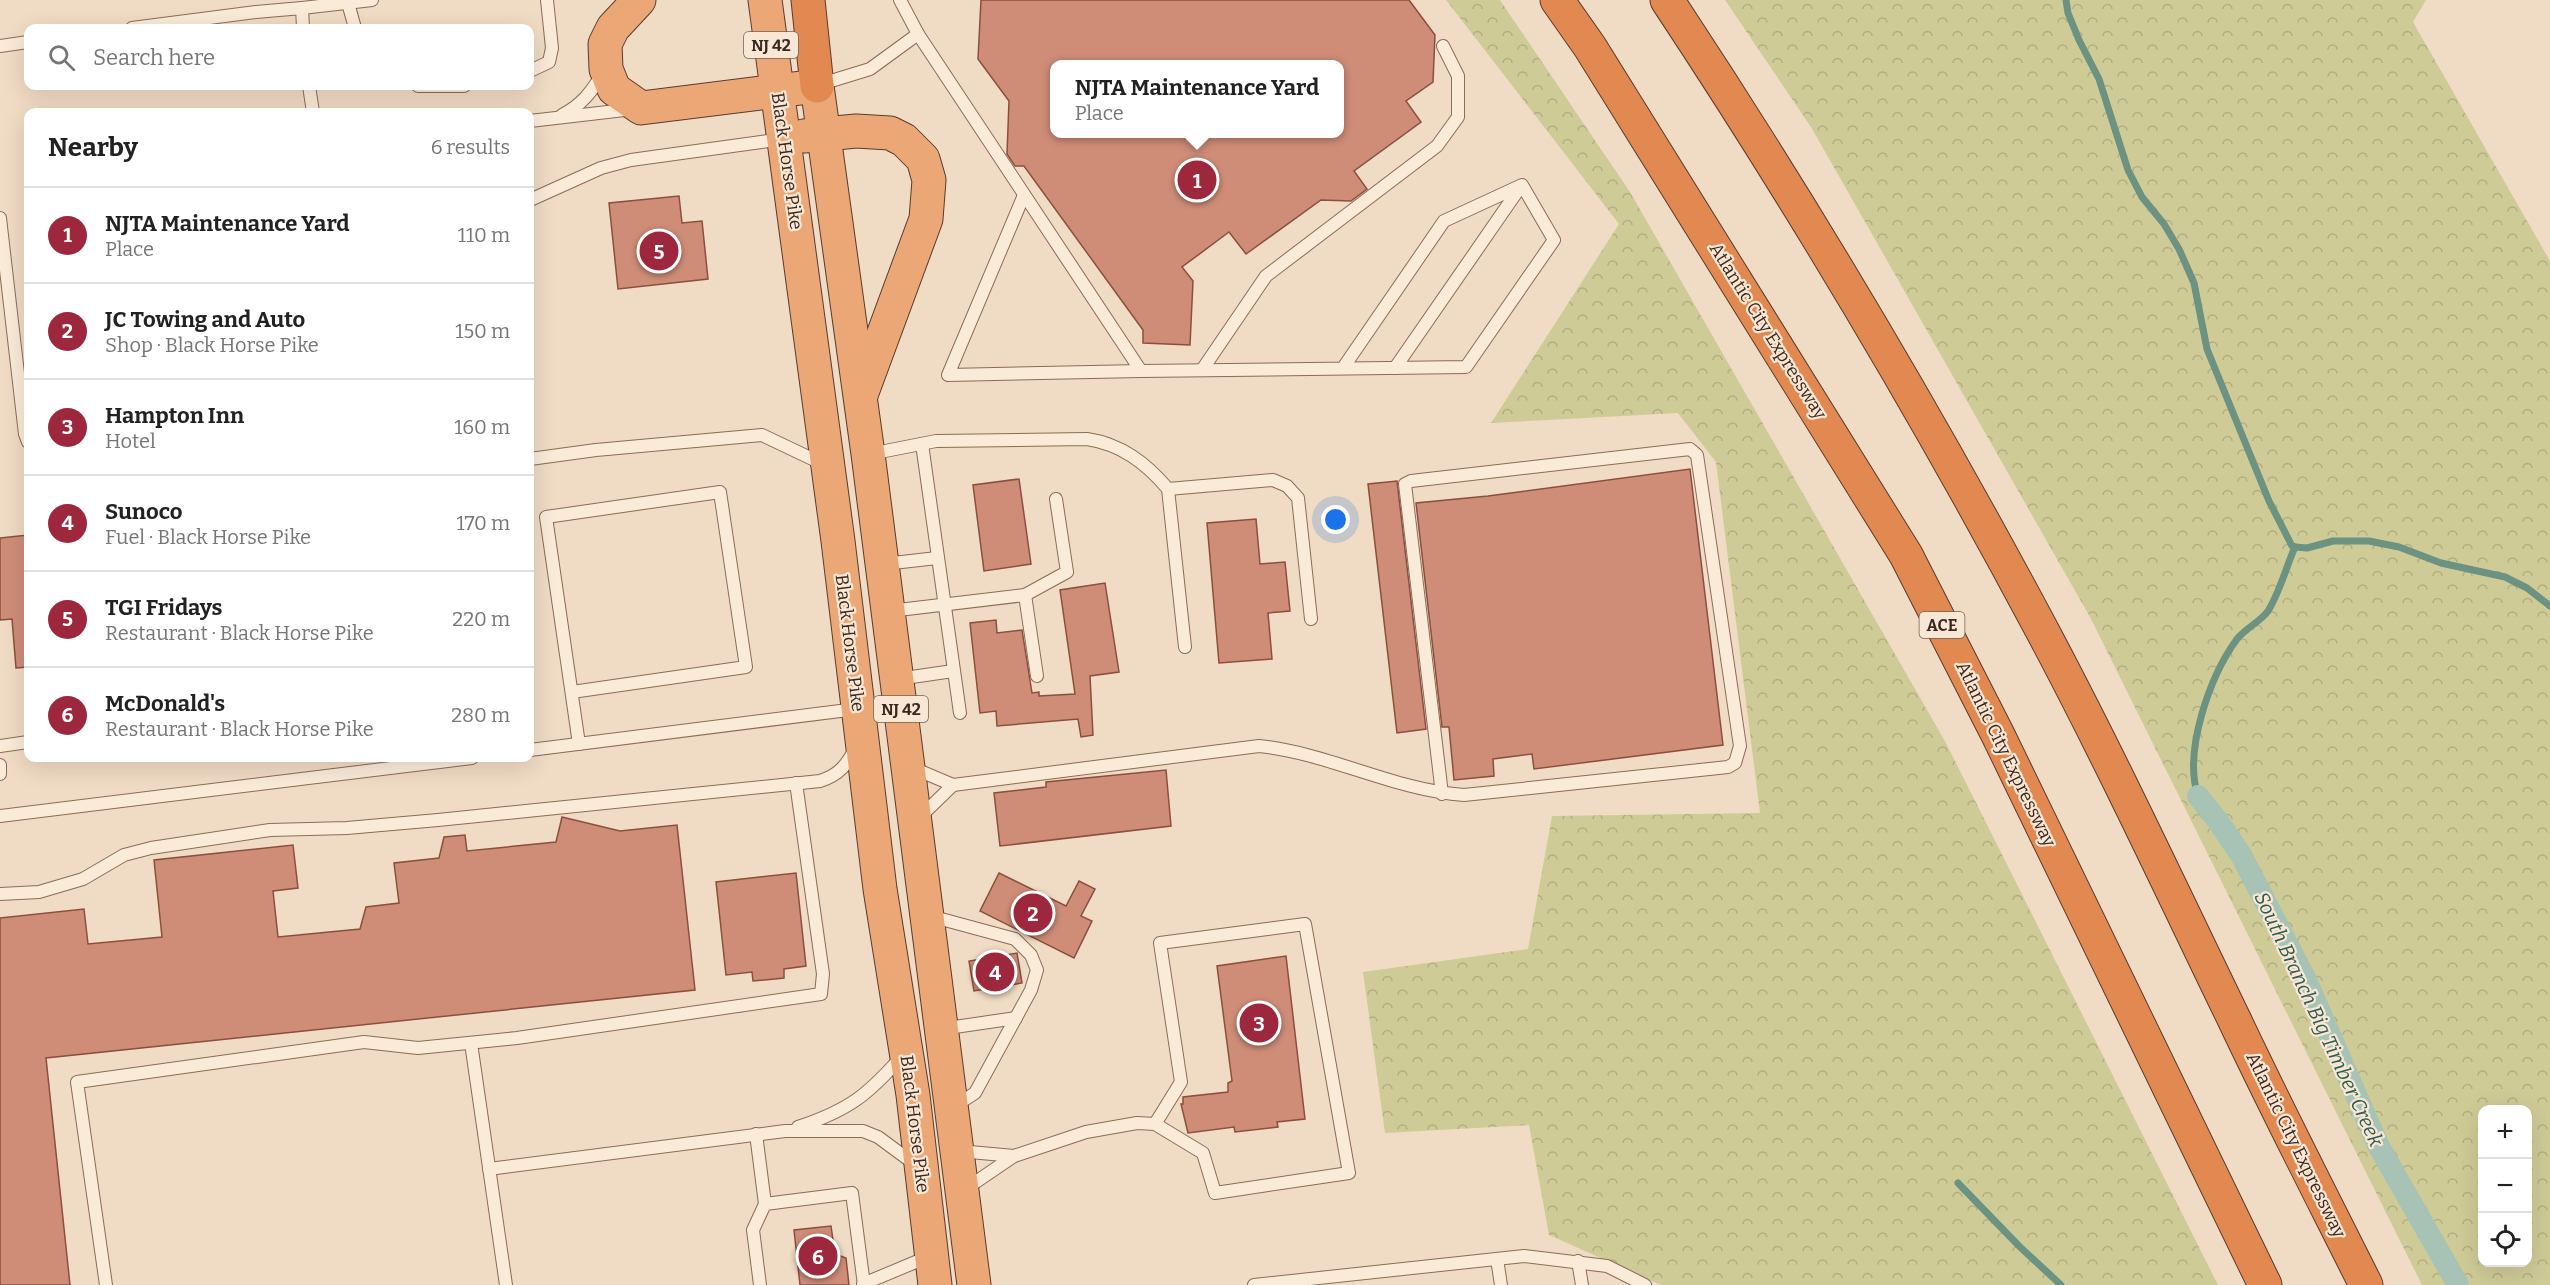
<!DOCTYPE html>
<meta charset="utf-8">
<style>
:root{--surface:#fff;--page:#f2f2f2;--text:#222;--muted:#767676;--line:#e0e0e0;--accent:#9d273d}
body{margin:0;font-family:Bitter,serif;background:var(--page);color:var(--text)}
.controls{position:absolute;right:18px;bottom:18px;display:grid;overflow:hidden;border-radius:12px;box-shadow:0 6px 24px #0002}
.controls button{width:54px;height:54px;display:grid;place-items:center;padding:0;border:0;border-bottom:2px solid var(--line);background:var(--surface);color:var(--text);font:30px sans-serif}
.you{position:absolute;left:1336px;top:520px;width:21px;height:21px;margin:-15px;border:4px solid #fff;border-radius:50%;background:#1a73e8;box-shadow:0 0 0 9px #1a73e833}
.badge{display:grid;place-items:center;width:39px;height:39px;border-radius:50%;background:var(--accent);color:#fff;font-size:20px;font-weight:700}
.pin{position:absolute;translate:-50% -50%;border:3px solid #fff;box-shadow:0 2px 6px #0006}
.popup{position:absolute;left:1050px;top:60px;width:294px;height:78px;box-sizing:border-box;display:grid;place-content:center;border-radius:12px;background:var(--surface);filter:drop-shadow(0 2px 4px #0005);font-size:20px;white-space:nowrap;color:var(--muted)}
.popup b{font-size:22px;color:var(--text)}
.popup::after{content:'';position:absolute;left:50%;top:100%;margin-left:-12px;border:12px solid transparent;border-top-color:var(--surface)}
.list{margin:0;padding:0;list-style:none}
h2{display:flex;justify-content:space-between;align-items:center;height:78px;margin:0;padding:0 24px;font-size:26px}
h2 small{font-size:20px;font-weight:400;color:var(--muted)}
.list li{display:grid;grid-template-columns:39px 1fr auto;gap:18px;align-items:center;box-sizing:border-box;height:96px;padding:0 24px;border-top:2px solid var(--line)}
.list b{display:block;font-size:22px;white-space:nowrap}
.list p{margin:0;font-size:20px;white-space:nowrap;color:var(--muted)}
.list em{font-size:20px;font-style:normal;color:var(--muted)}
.icon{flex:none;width:33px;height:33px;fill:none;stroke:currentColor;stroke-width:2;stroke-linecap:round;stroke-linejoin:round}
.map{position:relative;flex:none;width:2550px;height:1285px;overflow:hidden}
.search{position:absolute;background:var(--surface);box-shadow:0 6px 24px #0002;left:24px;top:24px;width:510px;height:66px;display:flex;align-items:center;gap:15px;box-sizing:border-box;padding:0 21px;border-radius:12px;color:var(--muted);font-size:22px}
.panel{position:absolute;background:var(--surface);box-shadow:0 6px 24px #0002;left:24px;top:108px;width:510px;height:654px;border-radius:12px}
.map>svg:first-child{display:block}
.forest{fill:url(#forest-crowns);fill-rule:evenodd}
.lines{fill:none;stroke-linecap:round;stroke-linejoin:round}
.stream{stroke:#6c9282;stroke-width:7}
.canal{stroke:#a6c3b5;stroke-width:22}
.building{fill:#cf8d78;stroke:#8b4f3e;stroke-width:1.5;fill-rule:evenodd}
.service-casing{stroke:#8b6b59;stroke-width:14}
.trunk-casing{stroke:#593a2e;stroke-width:35}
.motorway-casing{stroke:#593a2e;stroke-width:35}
.service{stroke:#faead8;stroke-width:12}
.trunk{stroke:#eba876;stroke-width:33}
.motorway{stroke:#e28952;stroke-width:33}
.labels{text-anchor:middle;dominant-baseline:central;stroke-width:4.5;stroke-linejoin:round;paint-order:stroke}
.shield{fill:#f7e7d4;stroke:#736155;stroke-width:1.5}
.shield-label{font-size:16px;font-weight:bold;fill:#3b271e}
.street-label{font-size:18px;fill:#3b271e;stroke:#f7e7d4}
.water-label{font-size:20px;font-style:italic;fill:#2d5b50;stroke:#f7e7d4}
</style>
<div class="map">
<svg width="2550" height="1285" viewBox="0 0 2550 1285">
<defs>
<pattern id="forest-crowns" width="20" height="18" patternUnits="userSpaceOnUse" patternTransform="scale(1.5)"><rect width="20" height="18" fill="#cfcb97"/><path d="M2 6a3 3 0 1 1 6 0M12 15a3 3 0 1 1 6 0" fill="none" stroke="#b3ae82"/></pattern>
</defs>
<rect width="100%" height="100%" fill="#f0dbc4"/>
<g class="forest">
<polygon points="1446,0 1500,0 1630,192 1946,743 2218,1285 1661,1285 1549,1235 1529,1125 1385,1133 1363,972 1528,949 1552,816 1760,813 1716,462 1678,413 1491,423 1619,224"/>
<path d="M1725 0H2426L2413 22 2550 261V1285H2422L2090 617 1811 127ZM2482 1110H2528V1262H2482Z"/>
</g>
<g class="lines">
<g class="stream">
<polyline points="2066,0 2068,13 2079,40 2099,79 2128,170 2142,197 2164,224 2179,249 2194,283 2207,349 2269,501 2292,546 2295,547"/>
<polyline points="2295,547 2307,548 2333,541 2369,541 2399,547 2441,563 2505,577 2527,588 2550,606"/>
<path d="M2198 796C2183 751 2210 676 2237 639 2246 628 2260 622 2268 611 2280 592 2286 567 2295 547"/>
<polyline points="1958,1183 2019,1246 2061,1285"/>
</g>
<polyline class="canal" points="2198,796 2218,821 2241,855 2306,980 2378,1145 2458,1285"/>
</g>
<g class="building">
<path d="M981 0H1409L1435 35 1433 82 1406 101 1421 122 1354 171 1367 189 1351 201 1321 200 1246 254 1229 232 1182 267 1193 281 1190 345 1143 343V330L1024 166H1015L1007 154 1009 101 978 59ZM1054 64H1340V134H1054Z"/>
<polygon points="679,196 682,223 702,221 708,279 618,289 609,203"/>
<polygon points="1690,469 1723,745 1534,769 1532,754 1493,759 1494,776 1454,780 1449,727 1442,727 1416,503 1488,496"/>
<polygon points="1019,479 1031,564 984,571 973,485"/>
<polygon points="1397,481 1426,729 1397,733 1368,484"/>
<polygon points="1256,519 1260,564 1285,562 1290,611 1268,613 1272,659 1219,663 1207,523"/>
<polygon points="28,535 28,667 16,668 12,619 0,620 0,538"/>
<polygon points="1105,583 1119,672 1090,676 1093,735 1081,737 1078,719 997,726 996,711 980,713 970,623 996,620 997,633 1022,630 1032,693 1039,692 1039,696 1075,694 1060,590"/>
<polygon points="1166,770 1171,826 1000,846 994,793 1046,787 1046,782"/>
<polygon points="562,817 620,831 677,825 695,990 46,1058 70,1285 0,1285 0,918 84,909 88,944 162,937 154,860 293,845 298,888 273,891 278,937 360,929 366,907 399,903 394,863 439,858 444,837 465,835 467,851 556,842"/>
<polygon points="796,873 806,966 784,969 784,978 753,981 752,972 726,975 716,882"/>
<polygon points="999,873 1066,906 1079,881 1095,889 1081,916 1092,921 1074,958 980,911"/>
<polygon points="1017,953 1022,983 974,991 969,961"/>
<polygon points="1286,956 1305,1119 1277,1122 1278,1127 1235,1132 1234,1127 1188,1133 1181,1104 1183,1104 1183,1097 1228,1092 1228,1083 1232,1081 1217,966"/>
<polygon points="831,1226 835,1254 846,1258 849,1285 800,1285 794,1230"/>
</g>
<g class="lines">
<g class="service-casing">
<g id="service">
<polyline points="900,0 918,34"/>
<polyline points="348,3 355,28"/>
<polyline points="302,8 372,0"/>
<polyline points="132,28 256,12 302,8 303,28"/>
<polyline points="0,46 28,42"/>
<polyline points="530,71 549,62 552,48 547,0"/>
<polyline points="818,85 870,69 918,34 1141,371 1466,367 1554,240 1522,185 1444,221 1343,368"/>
<polyline points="309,86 313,112"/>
<polyline points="418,86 464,86"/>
<path d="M562 115C582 105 592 91 603 73"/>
<polyline points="530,121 633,109"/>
<polyline points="1024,195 948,375 1141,371"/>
<polyline points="530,200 601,168 631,160 783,139"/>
<polyline points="0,218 25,434 28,442"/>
<polyline points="1395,368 1521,186"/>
<polyline points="1202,370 1266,276 1437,146 1458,117 1458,76 1443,46"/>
<polyline points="922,444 960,713"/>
<path d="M870 454 936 441 1087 439C1121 444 1146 463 1168 489L1185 647"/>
<polyline points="530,459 596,450 762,435 823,464"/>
<polyline points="1168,489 1273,480 1287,486 1298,498 1311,619"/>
<polyline points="884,564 937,558"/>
<polyline points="1025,595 1037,676"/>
<polyline points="890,611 1025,595 1067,572 1056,499"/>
<polyline points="898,679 953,671"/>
<polyline points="572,692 746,667 720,492 546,517 579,744"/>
<polyline points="0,746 28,742"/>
<polyline points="530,750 856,709"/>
<polyline points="0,765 0,774"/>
<polyline points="913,768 953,785 920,817"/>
<path d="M953 785 1259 746C1329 753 1393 790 1464 795L1728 767 1735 763 1740 746 1697 455 1690 449 1411 481 1405 484 1442 794"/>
<polyline points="0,816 472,758"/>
<path d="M0 894 39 892 83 879 124 855 151 848 270 830 347 828 438 820 820 781C839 775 847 765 856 747"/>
<polyline points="930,916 1015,939 1031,955 1037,970 1031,990 975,1093 955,1106"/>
<polyline points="941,1029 1016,1018"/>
<polyline points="471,1043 506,1285"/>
<path d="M798 1127C849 1110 868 1095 903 1055"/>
<polyline points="756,1134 765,1204"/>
<polyline points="959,1151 1014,1156"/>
<polyline points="489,1169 785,1131 863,1131 878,1137 916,1165"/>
<polyline points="964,1190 1014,1156 1086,1132 1137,1123 1155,1124 1203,1153 1215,1193 1349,1173 1305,924 1160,943 1181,1082 1155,1124"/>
<polyline points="1497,1259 1501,1285"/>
<polyline points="1578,1261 1582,1285"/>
<polyline points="863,1284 930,1256"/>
<polyline points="106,1285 77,1082 364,1042 418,1048 517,1038 821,994 823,974 796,783"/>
<polyline points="760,1285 753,1230 765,1204 852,1193 864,1285"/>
<polyline points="1254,1285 1524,1256 1607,1266 1645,1285"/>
</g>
</g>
<g class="trunk-casing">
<g id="trunk">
<polyline points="639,0 613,28 605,44 606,69 614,89 641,108 817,86 868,454 974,1285"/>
<polyline points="765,0 838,541 880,889 913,1095 935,1285"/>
<polyline points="804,136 856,131 890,133 904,140 923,159 929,180 926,219 861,395"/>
</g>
</g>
<g class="motorway-casing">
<g id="motorway">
<polyline points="808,0 817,86"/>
<polyline points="1557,0 1590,47 1906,555 1998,735 2265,1285"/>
<path d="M1667 0C1802 204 1928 416 2043 632 2111 760 2172 891 2235 1021 2277 1110 2322 1197 2366 1285"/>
</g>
</g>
<use href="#service" class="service"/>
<use href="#trunk" class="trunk"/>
<use href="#motorway" class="motorway"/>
</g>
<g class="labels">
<g class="shield">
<rect x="744" y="32" width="54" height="26" rx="4.5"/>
<rect x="1919.5" y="612" width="45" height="26" rx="4.5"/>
<rect x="874" y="696" width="54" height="26" rx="4.5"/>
</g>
<g class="shield-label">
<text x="771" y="45">NJ 42</text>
<text x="1942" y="625">ACE</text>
<text x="901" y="709">NJ 42</text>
</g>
<g class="street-label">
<text transform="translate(787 161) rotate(82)">Black Horse Pike</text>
<text transform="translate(1768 331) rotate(58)">Atlantic City Expressway</text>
<text transform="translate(850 643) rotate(83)">Black Horse Pike</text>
<text transform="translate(2006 754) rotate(64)">Atlantic City Expressway</text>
<text transform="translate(915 1124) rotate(83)">Black Horse Pike</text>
<text transform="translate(2296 1145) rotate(64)">Atlantic City Expressway</text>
</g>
<g class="water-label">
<text transform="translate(2319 1019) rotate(65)">South Branch Big Timber Creek</text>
</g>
</g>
</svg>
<div class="controls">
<button>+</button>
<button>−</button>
<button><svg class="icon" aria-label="locate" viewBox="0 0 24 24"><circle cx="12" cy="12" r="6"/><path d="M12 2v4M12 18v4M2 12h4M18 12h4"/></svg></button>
</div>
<div class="you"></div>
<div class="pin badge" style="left:1197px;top:180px">1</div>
<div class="popup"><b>NJTA Maintenance Yard</b>Place</div>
<div class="pin badge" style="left:1033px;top:913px">2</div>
<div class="pin badge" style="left:1259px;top:1023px">3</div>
<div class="pin badge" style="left:995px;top:972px">4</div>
<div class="pin badge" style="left:659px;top:251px">5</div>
<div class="pin badge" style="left:818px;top:1256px">6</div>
<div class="search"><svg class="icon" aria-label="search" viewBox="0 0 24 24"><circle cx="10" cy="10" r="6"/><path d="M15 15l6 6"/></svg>Search here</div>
<section class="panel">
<h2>Nearby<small>6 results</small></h2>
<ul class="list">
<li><span class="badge">1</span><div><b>NJTA Maintenance Yard</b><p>Place</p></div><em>110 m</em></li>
<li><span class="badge">2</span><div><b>JC Towing and Auto</b><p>Shop · Black Horse Pike</p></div><em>150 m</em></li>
<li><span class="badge">3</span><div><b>Hampton Inn</b><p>Hotel</p></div><em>160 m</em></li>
<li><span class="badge">4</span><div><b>Sunoco</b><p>Fuel · Black Horse Pike</p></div><em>170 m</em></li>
<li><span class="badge">5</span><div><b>TGI Fridays</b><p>Restaurant · Black Horse Pike</p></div><em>220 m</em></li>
<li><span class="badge">6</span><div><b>McDonald's</b><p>Restaurant · Black Horse Pike</p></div><em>280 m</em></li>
</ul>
</section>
</div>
